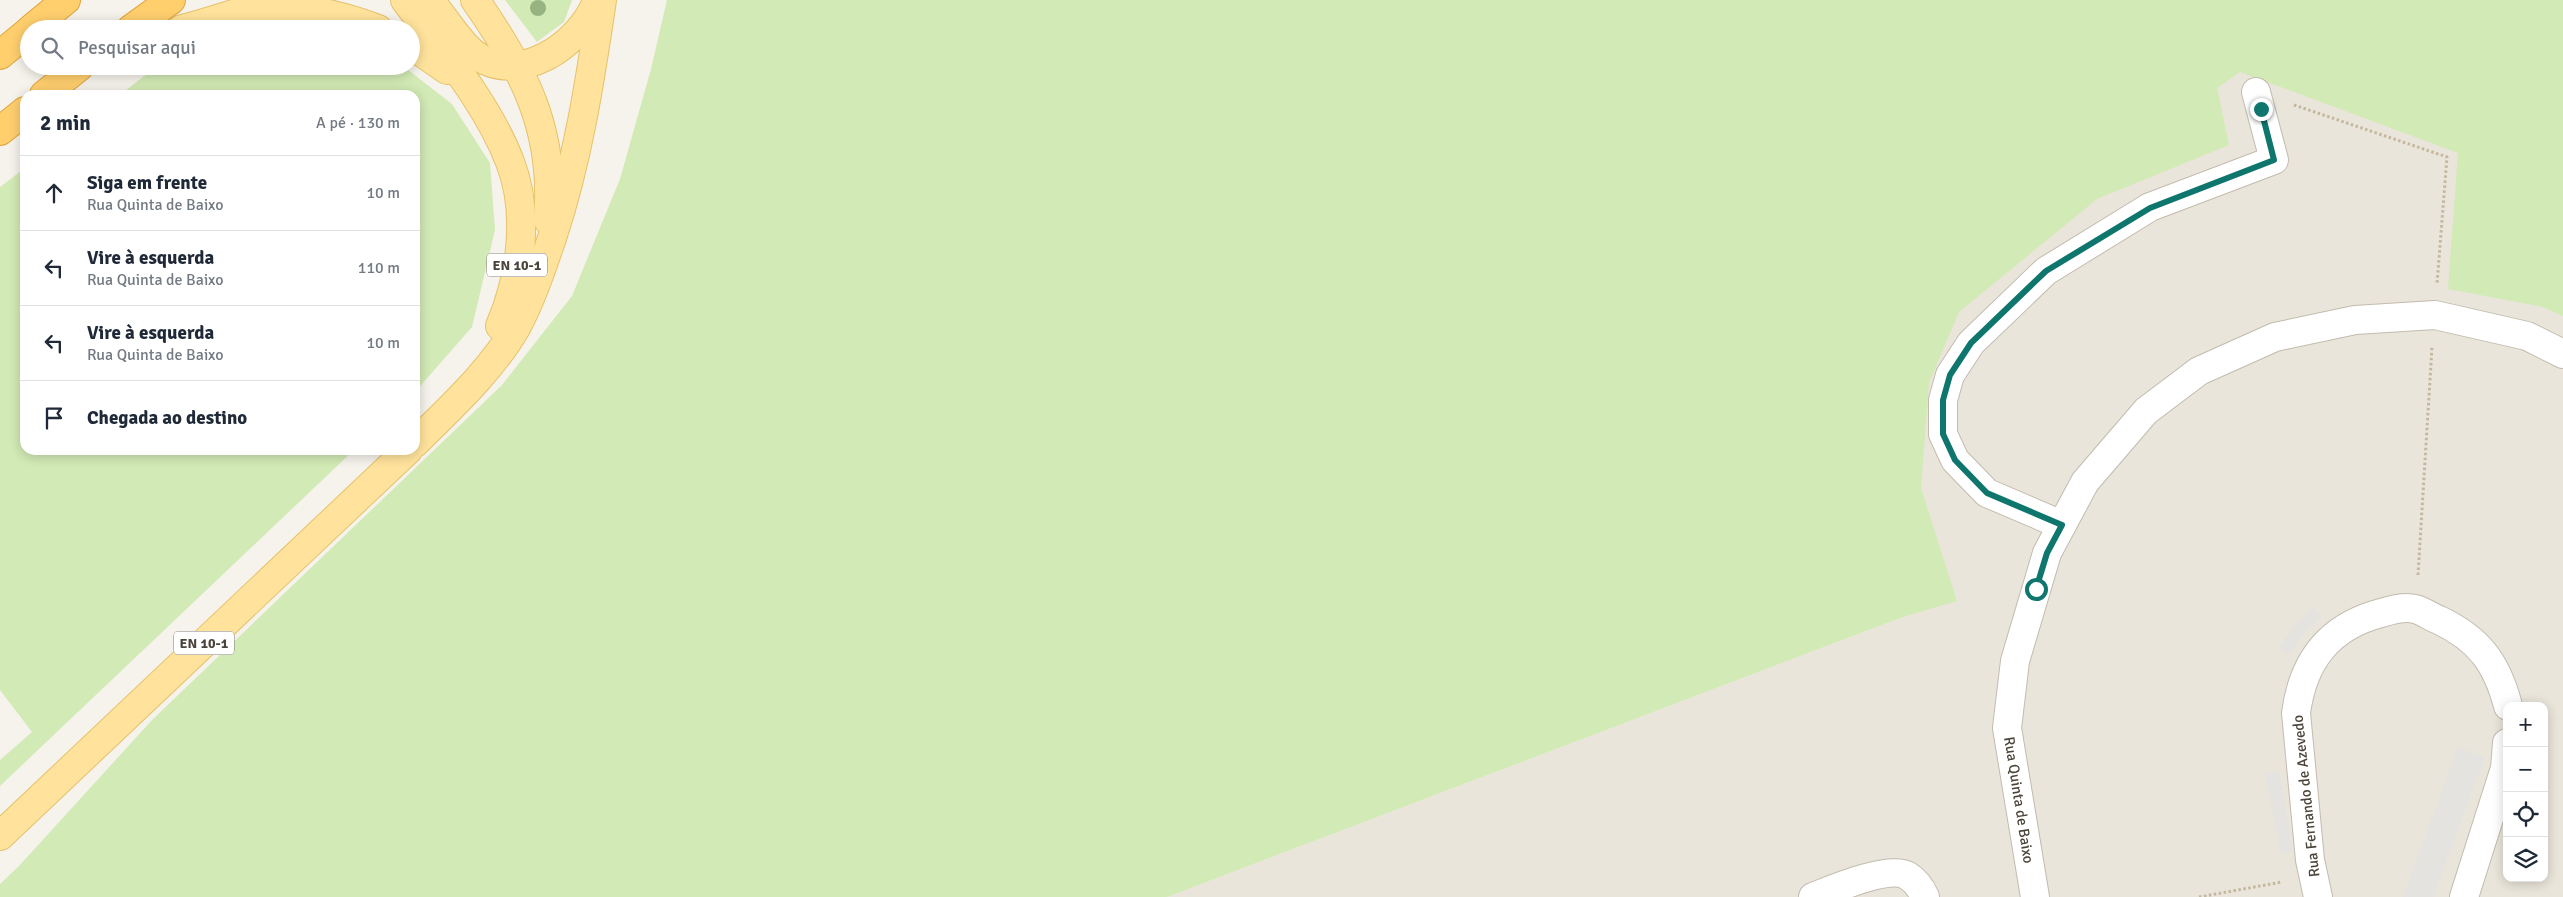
<!DOCTYPE html>
<html lang="pt">
<meta charset="utf-8">
<style>
:root{--surface:#fff;--page:#f6f6f7;--text:#1f2937;--muted:#747a83;--line:#e0e1e3}
body{margin:0;font-family:Signika,sans-serif;background:var(--page);color:var(--text)}
.controls{position:absolute;right:15px;bottom:15px;display:grid;overflow:hidden;border-radius:10px;box-shadow:0 2px 12px #0003}
.controls button{width:45px;height:45px;display:grid;place-items:center;padding:0;border:0;border-bottom:1px solid var(--line);background:var(--surface);color:var(--text);font:25px sans-serif}
.stop{position:absolute;width:15px;height:15px;margin:-11px;border:4px solid #0f766e;border-radius:50%;background:#fff}
.stop.end{background:#0f766e;border-color:#fff;box-shadow:0 1px 5px #0008}
.list{margin:0;padding:0;list-style:none}
h2{display:flex;justify-content:space-between;align-items:center;height:65px;margin:0;padding:0 20px;font-size:21px}
h2 small{font-size:16px;font-weight:400;color:var(--muted)}
.list li{display:grid;grid-template-columns:32px 1fr auto;gap:15px;align-items:center;box-sizing:border-box;height:75px;padding:0 20px;border-top:1px solid var(--line)}
.list b{display:block;font-size:19px;white-space:nowrap}
.list p{margin:0;font-size:16px;white-space:nowrap;color:var(--muted)}
.list em{font-size:16px;font-style:normal;color:var(--muted)}
.icon{flex:none;width:28px;height:28px;fill:none;stroke:currentColor;stroke-width:2;stroke-linecap:round;stroke-linejoin:round}
.map{position:relative;flex:none;width:2563px;height:897px;overflow:hidden}
.search{position:absolute;background:var(--surface);box-shadow:0 2px 12px #0003;left:20px;top:20px;width:400px;height:55px;display:flex;align-items:center;gap:12px;box-sizing:border-box;padding:0 18px;border-radius:28px;color:var(--muted);font-size:19px}
.panel{position:absolute;background:var(--surface);box-shadow:0 2px 12px #0003;left:20px;top:90px;width:400px;height:365px;border-radius:15px}
.map>svg:first-child{display:block}
.residential{fill:#eae5da;fill-rule:evenodd}
.green{fill:#d2eab5}
.parking{fill:#e5e3e0}
.lines{fill:none;stroke-linecap:round;stroke-linejoin:round}
.street-casing{stroke:#c2bbae;stroke-width:30}
.primary-casing{stroke:#e6c16a;stroke-width:30}
.highway-casing{stroke:#e0a43c;stroke-width:30}
.path{stroke:#c4b79f;stroke-width:3;stroke-dasharray:2.5 2.5;stroke-linecap:butt}
.street{stroke:#fff;stroke-width:28}
.primary{stroke:#ffe39c;stroke-width:28}
.highway{stroke:#ffcf6e;stroke-width:28}
.tree{fill:#97b381}
.route{stroke:#0f766e;stroke-width:6}
.labels{text-anchor:middle;dominant-baseline:central;stroke-width:5;stroke-linejoin:round;paint-order:stroke}
.shield{fill:#fff;stroke:#817c74;stroke-width:1}
.shield-label{font-size:14px;font-weight:bold;fill:#4b4439}
.street-label{font-size:15px;fill:#4b4439;stroke:#fff}
</style>
<div class="map">
<svg width="2563" height="897" viewBox="0 0 2563 897">
<rect width="100%" height="100%" fill="#f6f3ec"/>
<path class="residential" d="M2563 0V897H1167L1903 617 1957 600 1687 158ZM2507 706H2544V878H2507Z"/>
<g class="green">
<polygon points="505,0 572,0 564,22 537,42"/>
<polygon points="667,0 2563,0 2563,316 2543,307 2448,289 2458,153 2240,72 2217,88 2229,145 2097,199 1959,312 1929,383 1921,488 1957,601 1903,617 1167,897 0,897 0,884 19,866 152,720 502,385 572,296 620,179 651,69"/>
<polygon points="168,66 403,66 452,104 490,163 495,230 472,327 415,392 415,95 120,95 144,76"/>
<polygon points="25,168 25,450 354,450 0,786 0,760 32,732 0,690 0,187"/>
</g>
<g class="parking">
<polygon points="2314,606 2322,617 2304,633 2289,655 2278,648 2294,626"/>
<polygon points="2458,747 2485,757 2433,897 2403,897"/>
<polygon points="2279,771 2294,852 2281,854 2265,774"/>
</g>
<g class="lines">
<g class="street-casing">
<g id="street">
<polyline points="2062,525 1987,493 1955,460 1943,434 1943,400 1950,375 1971,343 2046,271 2150,207 2274,160 2256,92"/>
<path d="M1813 897C1833 889 1890 865 1908 876 1916 881 1921 888 1925 897"/>
<polyline points="2035,897 2007,728 2015,661 2047,553 2085,482 2146,411 2199,371 2275,337 2355,320 2435,315 2527,336 2563,354"/>
<path d="M2318 897 2310 860 2296 713C2303 661 2328 627 2381 613 2391 610 2404 606 2415 609 2423 611 2431 617 2439 620 2479 639 2497 663 2508 706"/>
<polyline points="2464,897 2505,768 2507,743"/>
</g>
</g>
<g class="primary-casing">
<g id="primary">
<path d="M405 0C442 50 488 104 510 162 530 213 521 277 500 326"/>
<path d="M429 0C444 16 457 40 473 53 518 88 580 45 597 1"/>
<path d="M475 0C524 70 556 131 548 220"/>
<path d="M182 29C203 24 224 16 245 11 291 3 336 13 378 29"/>
<polyline points="411,45 447,70"/>
<path d="M415 443C451 407 492 370 517 326 532 298 542 267 552 238 578 160 590 81 602 0"/>
<polyline points="0,836 408,450"/>
</g>
</g>
<g class="highway-casing">
<g id="highway">
<polyline points="31,29 66,0"/>
<polyline points="131,29 171,0"/>
<polyline points="0,55 29,31"/>
<polyline points="44,95 80,66"/>
<polyline points="0,131 25,111"/>
</g>
</g>
<g class="path">
<polyline points="2294,105 2447,157 2437,284"/>
<polyline points="2418,575 2432,347"/>
<polyline points="2199,897 2282,882"/>
</g>
<use href="#street" class="street"/>
<use href="#primary" class="primary"/>
<use href="#highway" class="highway"/>
</g>
<circle class="tree" cx="538" cy="8" r="8"/>
<g class="lines">
<polyline class="route" points="2036,589 2047,553 2062,525 1987,493 1955,460 1943,434 1943,400 1950,375 1971,343 2046,271 2150,208 2274,160 2261,109"/>
</g>
<g class="labels">
<g class="shield">
<rect x="487" y="253.5" width="60" height="23" rx="4"/>
<rect x="174" y="631.5" width="60" height="23" rx="4"/>
</g>
<g class="shield-label">
<text x="517" y="265">EN 10-1</text>
<text x="204" y="643">EN 10-1</text>
</g>
<g class="street-label">
<text transform="translate(2306 796) rotate(-96)">Rua Fernando de Azevedo</text>
<text transform="translate(2019 800) rotate(81)">Rua Quinta de Baixo</text>
</g>
</g>
</svg>
<div class="controls">
<button>+</button>
<button>−</button>
<button><svg class="icon" aria-label="locate" viewBox="0 0 24 24"><circle cx="12" cy="12" r="6"/><path d="M12 2v4M12 18v4M2 12h4M18 12h4"/></svg></button>
<button><svg class="icon" aria-label="layers" viewBox="0 0 24 24"><path d="M12 4l9 5-9 5-9-5zM3 14l9 5 9-5"/></svg></button>
</div>
<div class="stop" style="left:2036px;top:589px"></div>
<div class="stop end" style="left:2261px;top:109px"></div>
<div class="search"><svg class="icon" aria-label="search" viewBox="0 0 24 24"><circle cx="10" cy="10" r="6"/><path d="M15 15l6 6"/></svg>Pesquisar aqui</div>
<section class="panel">
<h2>2 min<small>A pé · 130 m</small></h2>
<ul class="list">
<li><svg class="icon" aria-label="ahead" viewBox="0 0 24 24"><path d="M12 20V5M6 11l6-6 6 6"/></svg><div><b>Siga em frente</b><p>Rua Quinta de Baixo</p></div><em>10 m</em></li>
<li><svg class="icon" aria-label="left" viewBox="0 0 24 24"><path d="M17 20v-9H6M10 6l-5 5 5 5"/></svg><div><b>Vire à esquerda</b><p>Rua Quinta de Baixo</p></div><em>110 m</em></li>
<li><svg class="icon" aria-label="left" viewBox="0 0 24 24"><path d="M17 20v-9H6M10 6l-5 5 5 5"/></svg><div><b>Vire à esquerda</b><p>Rua Quinta de Baixo</p></div><em>10 m</em></li>
<li><svg class="icon" aria-label="arrive" viewBox="0 0 24 24"><path d="M6 21V4h12l-3 4 3 4H6"/></svg><div><b>Chegada ao destino</b></div></li>
</ul>
</section>
</div>
